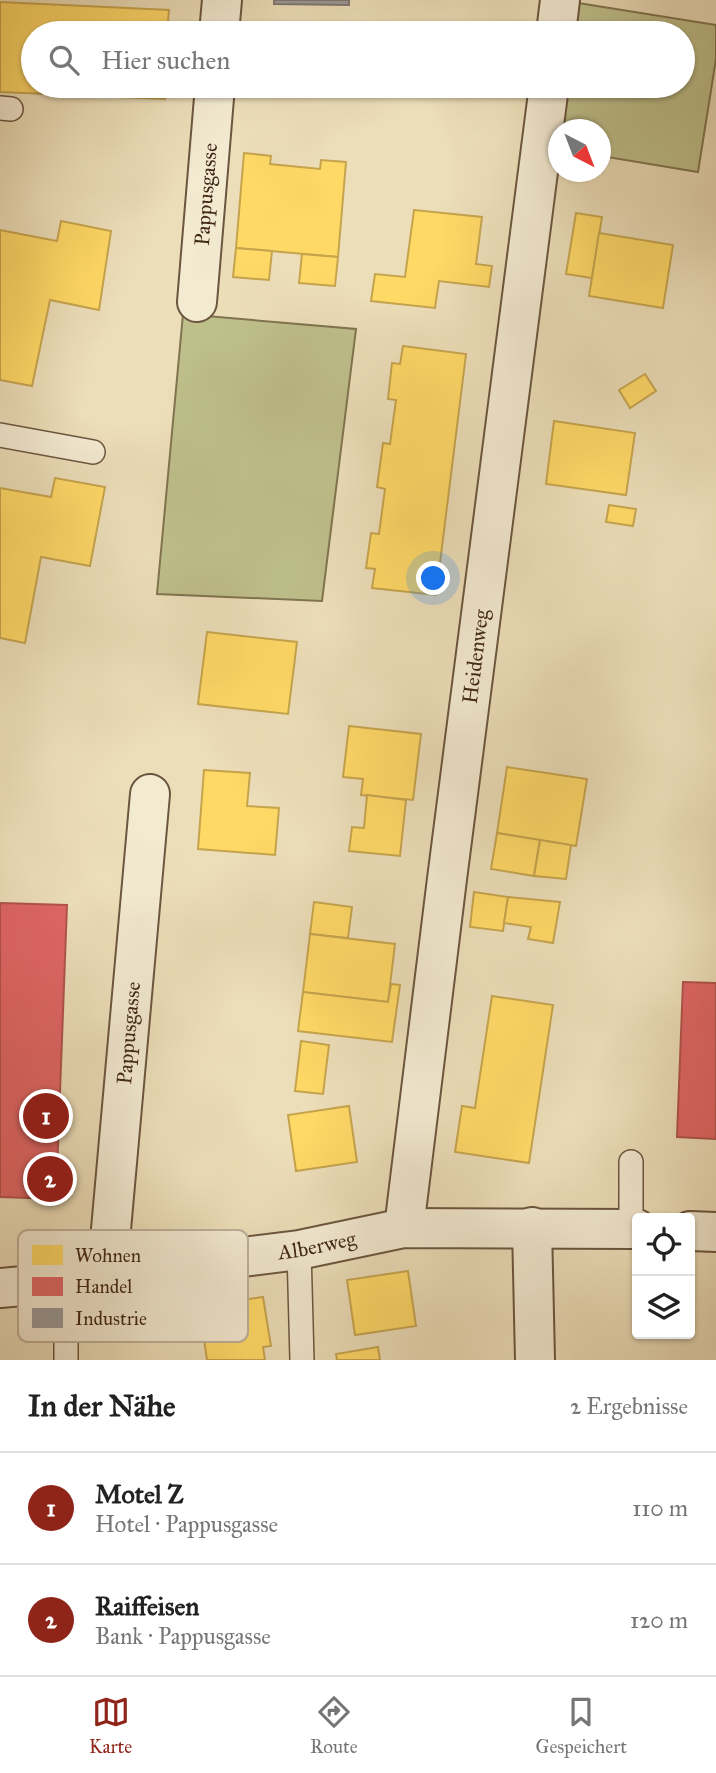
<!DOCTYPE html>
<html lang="de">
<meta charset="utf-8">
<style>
:root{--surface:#fff;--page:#f6f6f6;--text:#222;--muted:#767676;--line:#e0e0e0;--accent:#8f2418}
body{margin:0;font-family:"IM FELL Great Primer",serif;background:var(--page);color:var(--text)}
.controls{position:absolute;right:21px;bottom:21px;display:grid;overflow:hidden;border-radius:7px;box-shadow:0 2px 5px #0004}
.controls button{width:63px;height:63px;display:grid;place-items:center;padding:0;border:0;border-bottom:2px solid var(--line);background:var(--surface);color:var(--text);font:35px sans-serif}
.compass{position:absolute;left:548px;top:119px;width:63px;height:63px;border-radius:50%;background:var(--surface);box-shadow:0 2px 5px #0004;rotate:138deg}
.you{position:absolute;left:434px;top:579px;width:24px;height:24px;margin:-18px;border:5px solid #fff;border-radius:50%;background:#1a73e8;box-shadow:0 0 0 10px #1a73e833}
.badge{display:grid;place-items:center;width:46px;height:46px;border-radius:50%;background:var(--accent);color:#fff;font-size:23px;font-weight:700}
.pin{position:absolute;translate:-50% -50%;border:4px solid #fff;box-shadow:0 2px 7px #0006}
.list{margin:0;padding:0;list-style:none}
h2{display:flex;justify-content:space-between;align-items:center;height:91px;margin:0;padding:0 28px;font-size:30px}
h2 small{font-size:23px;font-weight:400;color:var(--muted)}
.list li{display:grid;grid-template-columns:46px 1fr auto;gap:21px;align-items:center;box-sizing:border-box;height:112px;padding:0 28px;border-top:2px solid var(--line)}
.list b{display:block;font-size:26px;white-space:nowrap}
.list p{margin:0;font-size:23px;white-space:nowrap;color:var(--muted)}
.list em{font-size:23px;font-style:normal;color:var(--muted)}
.icon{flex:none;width:38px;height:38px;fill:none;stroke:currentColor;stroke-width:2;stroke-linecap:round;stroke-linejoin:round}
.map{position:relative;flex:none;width:716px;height:1360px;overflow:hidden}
.search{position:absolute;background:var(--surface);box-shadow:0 2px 5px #0004;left:21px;right:21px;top:21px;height:77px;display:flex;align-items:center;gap:18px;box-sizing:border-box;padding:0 24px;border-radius:38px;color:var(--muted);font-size:26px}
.sheet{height:315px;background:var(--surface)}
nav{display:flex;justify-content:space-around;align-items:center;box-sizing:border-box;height:98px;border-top:2px solid var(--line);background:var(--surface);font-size:19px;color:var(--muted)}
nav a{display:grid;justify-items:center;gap:4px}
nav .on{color:var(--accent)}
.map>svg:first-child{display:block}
.green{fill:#bebf8b;stroke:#807450;stroke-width:2}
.homes{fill:#ffd966;stroke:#c6a44e;stroke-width:2}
.shops{fill:#e06666;stroke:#b0534e;stroke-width:2}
.industry{fill:#999;stroke:#7f7772;stroke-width:2}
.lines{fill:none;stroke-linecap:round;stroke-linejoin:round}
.service-casing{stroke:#6c563f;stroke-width:26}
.minor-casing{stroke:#6c563f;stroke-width:42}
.tertiary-casing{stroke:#6c563f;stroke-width:42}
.service{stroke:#f3ead2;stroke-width:23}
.minor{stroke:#f3ead2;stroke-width:38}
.tertiary{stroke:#f3ead2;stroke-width:38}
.labels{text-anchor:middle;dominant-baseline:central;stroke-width:7;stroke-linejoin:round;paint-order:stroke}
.street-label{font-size:21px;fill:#412816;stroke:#f3ead2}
.key{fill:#f3ead2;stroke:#beb09a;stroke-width:2}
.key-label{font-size:19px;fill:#412816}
</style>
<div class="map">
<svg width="716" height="1360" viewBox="0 0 716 1360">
<rect width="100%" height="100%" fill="#ecdeb9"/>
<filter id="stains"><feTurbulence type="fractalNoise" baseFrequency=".00286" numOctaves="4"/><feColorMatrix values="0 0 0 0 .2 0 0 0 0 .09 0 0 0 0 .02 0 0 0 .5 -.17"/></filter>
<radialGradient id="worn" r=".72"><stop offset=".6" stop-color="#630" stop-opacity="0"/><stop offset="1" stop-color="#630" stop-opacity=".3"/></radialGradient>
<g class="green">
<polygon points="572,2 716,25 716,59 698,172 601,156 600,130 558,130 558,86 683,86 683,33 567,33"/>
<polygon points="183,314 356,329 322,601 157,594"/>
</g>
<g class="homes">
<polygon points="0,2 169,10 167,33 33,33 33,86 165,86 165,99 0,92"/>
<polygon points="244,153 271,156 270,164 320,169 321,160 346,162 338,257 236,248"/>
<polygon points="414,210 482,217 476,264 492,266 489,287 439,281 435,308 371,301 375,274 405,277"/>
<polygon points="576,213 602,217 592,278 566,274"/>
<polygon points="61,221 111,231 99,310 50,300 32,386 0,380 0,230 57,241"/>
<polygon points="599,233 673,245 663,308 589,296"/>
<polygon points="236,248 272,251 269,280 233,277"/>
<polygon points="302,254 338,257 335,286 299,283"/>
<polygon points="403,346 466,354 436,595 372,588 375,569 366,568 371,533 379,534 385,489 377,487 383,443 390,444 396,400 388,399 392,363 400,364"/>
<polygon points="645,374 656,391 630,408 619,390"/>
<polygon points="554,421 635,433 626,495 546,484"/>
<polygon points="55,478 105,487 90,566 41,557 25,643 0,638 0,488 51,497"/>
<polygon points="609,505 636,509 633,526 606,522"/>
<polygon points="207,632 297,642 288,714 198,704"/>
<polygon points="349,726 421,734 413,800 361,795 363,779 343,777"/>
<polygon points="507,767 587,779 576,846 497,833"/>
<polygon points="204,770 250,773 247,806 279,808 275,855 198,849"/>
<polygon points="367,795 406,800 400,856 349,851 352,827 364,828"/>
<polygon points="497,833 540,840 534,876 491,869"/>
<polygon points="540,840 571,845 566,879 534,876"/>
<polygon points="474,892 508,897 503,931 470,927"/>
<polygon points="508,897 560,902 553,943 528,939 531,927 504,923"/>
<polygon points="314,902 352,907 348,938 310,934"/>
<polygon points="310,934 395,944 388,1002 303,992"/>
<polygon points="391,984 400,985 392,1042 298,1031 303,992 388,1002"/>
<polygon points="492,996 553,1005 529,1163 455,1152 462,1106 475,1108"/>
<polygon points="301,1041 329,1045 323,1094 295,1091"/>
<polygon points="349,1106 357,1162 296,1171 288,1115"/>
<polygon points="408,1271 416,1326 355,1335 347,1280"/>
<polygon points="263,1297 271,1346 263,1347 265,1360 207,1360 199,1306"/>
<polygon points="378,1347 380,1360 337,1360 336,1354"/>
</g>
<g class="shops">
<polygon points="0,903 67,905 56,1199 0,1197"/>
<polygon points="683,982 716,983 716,1139 677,1137"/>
</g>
<polygon class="industry" points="274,0 349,0 349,5 274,4"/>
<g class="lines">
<g class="service-casing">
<g id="service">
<polyline points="0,108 11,109"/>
<polyline points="0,435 93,452"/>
<polyline points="631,1228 631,1162"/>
<polyline points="299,1250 302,1360"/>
<polyline points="66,1282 66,1360"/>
</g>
</g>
<g class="minor-casing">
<g id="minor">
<polyline points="219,33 222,0"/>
<polyline points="556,33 560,0"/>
<path id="s1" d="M197 302 215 86"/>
<polyline points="532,1227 535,1360"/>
<path id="s2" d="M404 1228 447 879 549 86"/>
<path id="s3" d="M107 1274 150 794"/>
</g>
</g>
<g class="tertiary-casing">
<g id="tertiary">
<polyline points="690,1231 716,1232"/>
<path id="s4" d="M0 1288 66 1282 107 1274 299 1250 404 1228 637 1229"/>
</g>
</g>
<use href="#service" class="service"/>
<use href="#minor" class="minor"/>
<use href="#tertiary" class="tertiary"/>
</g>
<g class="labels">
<g class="street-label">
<text stroke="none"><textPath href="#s1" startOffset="108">Pappusgasse</textPath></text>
<text stroke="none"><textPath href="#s2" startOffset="576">Heidenweg</textPath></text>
<text stroke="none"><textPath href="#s3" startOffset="242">Pappusgasse</textPath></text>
<text stroke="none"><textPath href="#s4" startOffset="320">Alberweg</textPath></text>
</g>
</g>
<rect x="18" y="1230" width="230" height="112" rx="10" class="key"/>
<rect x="32" y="1245" width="31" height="20" fill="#ffd966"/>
<rect x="32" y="1277" width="31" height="19" fill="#e06666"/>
<rect x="32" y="1308" width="31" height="20" fill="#999"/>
<g class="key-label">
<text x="75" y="1262">Wohnen</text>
<text x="75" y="1293">Handel</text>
<text x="75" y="1325">Industrie</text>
</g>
<rect width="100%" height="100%" filter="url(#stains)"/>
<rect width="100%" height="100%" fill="url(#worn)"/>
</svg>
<div class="controls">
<button><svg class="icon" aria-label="locate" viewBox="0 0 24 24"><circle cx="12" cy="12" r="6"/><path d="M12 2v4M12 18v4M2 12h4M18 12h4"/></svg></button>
<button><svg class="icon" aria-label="layers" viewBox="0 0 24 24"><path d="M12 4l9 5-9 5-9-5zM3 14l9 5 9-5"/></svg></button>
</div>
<svg class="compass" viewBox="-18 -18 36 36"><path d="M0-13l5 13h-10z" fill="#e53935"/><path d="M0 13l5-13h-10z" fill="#767676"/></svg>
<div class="you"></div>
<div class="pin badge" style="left:46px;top:1116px">1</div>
<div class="pin badge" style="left:50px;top:1179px">2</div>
<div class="search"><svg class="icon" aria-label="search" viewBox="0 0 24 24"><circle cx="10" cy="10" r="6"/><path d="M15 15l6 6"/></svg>Hier suchen</div>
</div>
<section class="sheet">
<h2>In der Nähe<small>2 Ergebnisse</small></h2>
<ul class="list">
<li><span class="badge">1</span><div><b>Motel Z</b><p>Hotel · Pappusgasse</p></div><em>110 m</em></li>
<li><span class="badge">2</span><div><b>Raiffeisen</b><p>Bank · Pappusgasse</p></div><em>120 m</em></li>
</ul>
</section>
<nav>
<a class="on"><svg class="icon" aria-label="map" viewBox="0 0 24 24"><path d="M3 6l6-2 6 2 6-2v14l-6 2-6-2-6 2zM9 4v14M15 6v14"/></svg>Karte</a>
<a><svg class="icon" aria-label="directions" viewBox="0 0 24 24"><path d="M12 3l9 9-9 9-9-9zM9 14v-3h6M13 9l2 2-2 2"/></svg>Route</a>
<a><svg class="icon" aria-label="saved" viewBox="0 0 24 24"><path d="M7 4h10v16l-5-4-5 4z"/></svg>Gespeichert</a>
</nav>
